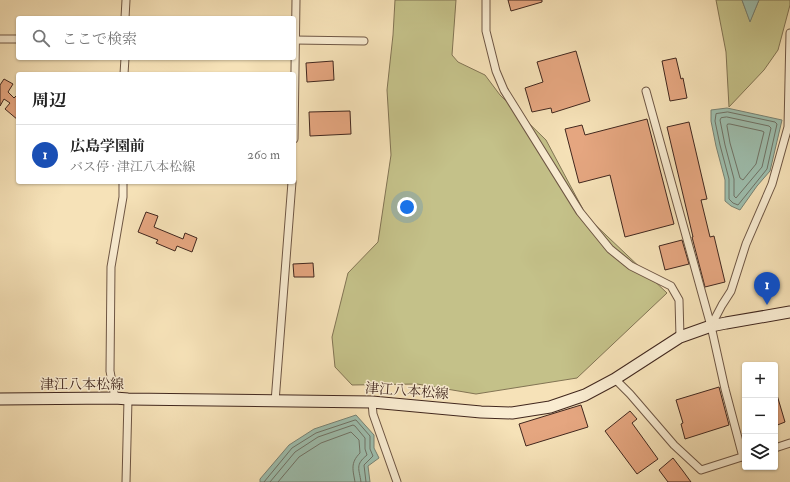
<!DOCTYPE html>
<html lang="ja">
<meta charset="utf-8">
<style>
:root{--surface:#fff;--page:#f6f6f6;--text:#222;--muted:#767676;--line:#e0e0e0;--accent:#8f2418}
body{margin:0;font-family:"IM FELL Double Pica","Noto Serif JP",serif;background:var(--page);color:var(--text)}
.controls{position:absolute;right:12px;bottom:12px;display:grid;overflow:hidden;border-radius:4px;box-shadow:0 1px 3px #0004}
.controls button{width:36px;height:36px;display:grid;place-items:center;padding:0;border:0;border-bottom:1px solid var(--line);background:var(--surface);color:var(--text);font:20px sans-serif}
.you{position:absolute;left:407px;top:207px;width:14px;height:14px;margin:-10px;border:3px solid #fff;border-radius:50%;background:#1a73e8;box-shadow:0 0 0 6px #1a73e833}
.badge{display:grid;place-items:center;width:26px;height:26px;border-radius:50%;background:var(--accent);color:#fff;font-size:13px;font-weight:700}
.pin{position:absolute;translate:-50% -33px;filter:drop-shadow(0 1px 2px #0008)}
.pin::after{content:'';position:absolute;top:21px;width:14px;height:12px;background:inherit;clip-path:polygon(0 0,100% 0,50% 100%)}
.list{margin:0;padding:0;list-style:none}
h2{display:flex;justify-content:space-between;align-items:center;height:52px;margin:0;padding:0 16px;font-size:17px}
h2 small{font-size:13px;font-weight:400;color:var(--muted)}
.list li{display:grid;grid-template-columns:26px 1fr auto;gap:12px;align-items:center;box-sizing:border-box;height:60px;padding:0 16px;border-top:1px solid var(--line)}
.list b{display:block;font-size:15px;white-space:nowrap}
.list p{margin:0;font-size:13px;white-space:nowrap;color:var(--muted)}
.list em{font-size:13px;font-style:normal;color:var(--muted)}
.icon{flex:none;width:22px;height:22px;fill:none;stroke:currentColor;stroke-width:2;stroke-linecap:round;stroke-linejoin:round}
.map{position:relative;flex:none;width:790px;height:482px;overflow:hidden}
.search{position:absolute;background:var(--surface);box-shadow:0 1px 3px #0004;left:16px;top:16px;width:280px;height:44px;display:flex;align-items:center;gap:10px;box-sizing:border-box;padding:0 14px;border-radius:4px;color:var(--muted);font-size:15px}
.panel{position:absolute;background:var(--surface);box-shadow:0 1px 3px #0004;left:16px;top:72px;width:280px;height:112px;border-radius:4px}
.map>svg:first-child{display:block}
.green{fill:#c4c189;stroke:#827454}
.water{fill:#9dbeae;stroke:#788274}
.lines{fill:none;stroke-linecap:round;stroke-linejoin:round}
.shore{stroke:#6f7266;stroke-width:1}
.building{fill:#e5a680;stroke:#41271e}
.street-casing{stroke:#6e5644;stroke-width:9}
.secondary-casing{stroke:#41271e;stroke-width:13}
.street{stroke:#f9ecd1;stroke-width:7}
.secondary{stroke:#f9ecd1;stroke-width:11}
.labels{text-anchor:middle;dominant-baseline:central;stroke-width:3;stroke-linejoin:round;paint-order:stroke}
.street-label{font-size:14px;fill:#41271e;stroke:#f9ecd1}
</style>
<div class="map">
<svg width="790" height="482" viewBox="0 0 790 482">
<rect width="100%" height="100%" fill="#f6e2b8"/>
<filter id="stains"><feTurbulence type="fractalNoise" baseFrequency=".005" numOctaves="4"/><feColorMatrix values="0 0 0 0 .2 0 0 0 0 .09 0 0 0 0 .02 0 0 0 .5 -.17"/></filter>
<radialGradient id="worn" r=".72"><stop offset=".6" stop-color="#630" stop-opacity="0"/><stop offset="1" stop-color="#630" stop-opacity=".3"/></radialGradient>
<g class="green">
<polygon points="395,0 456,0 452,55 458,62 485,75 500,95 546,140 587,217 667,293 577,378 476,394 417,384 352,385 335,367 332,337 348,273 378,242 391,155 387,90 393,35"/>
<polygon points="716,0 742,0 750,21 759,0 790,0 790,5 778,50 764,70 729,107 726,52"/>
</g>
<g class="water">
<polygon points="742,0 759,0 750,22"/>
<polygon points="727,108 782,120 770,171 757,186 740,210 731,206 725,201 725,180 716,146 711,121 711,110"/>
<polygon points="356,415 374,435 374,448 379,458 368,466 370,482 260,482 260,479 289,445 314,429"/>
</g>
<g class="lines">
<g class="shore">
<polygon points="728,112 775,122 777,124 767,169 738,205 733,203 729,199 729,179 720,145 715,121 716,114"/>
<polygon points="727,117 769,126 771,128 762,167 736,198 734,196 734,179 725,145 720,120 721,118"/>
<polygon points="728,124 730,124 762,131 764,132 756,164 743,180 740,178 730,143 727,126"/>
<polyline points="264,482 292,448 316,433 355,420 356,420 370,436 370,449 373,456 364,465 366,482"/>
<path d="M270 482 295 452 318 437 353 425 355 426 365 438V449L367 455C355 465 359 468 361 482"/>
<path d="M278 482 299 457 321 443 351 432 359 440 360 453C350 463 353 470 355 482"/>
</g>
</g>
<g class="building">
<polygon points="508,0 542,0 542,2 511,11"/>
<polygon points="576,51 590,101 552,113 551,108 532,112 525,88 543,82 537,62"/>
<polygon points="676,58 681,79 683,78 687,98 670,101 662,61"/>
<polygon points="333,61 334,80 307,82 306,63"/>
<polygon points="4,79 13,84 8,92 14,98 18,94 18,120 5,109 10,103 4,99 0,106 0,85"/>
<polygon points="350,111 351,134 310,136 309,112"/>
<polygon points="647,119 674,224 625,237 610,175 579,183 565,129 582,125 585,135"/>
<polygon points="689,122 707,199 701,200 710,237 714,236 725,282 705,287 692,237 693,237 667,127"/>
<polygon points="146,212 158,216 154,227 183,239 185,233 197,238 192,252 177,246 175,251 156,243 158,240 138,232"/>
<polygon points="682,240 689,264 665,270 659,246"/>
<polygon points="313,263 314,277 294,277 293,264"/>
<polygon points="719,387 729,425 685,439 681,424 683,423 676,400"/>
<polygon points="777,395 785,422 775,426 775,396"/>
<polygon points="581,405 588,427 526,446 519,424"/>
<polygon points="630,411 637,419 632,423 658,459 637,474 605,431"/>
<polygon points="673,458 683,471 691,482 668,482 659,470"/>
</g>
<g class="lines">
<g class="street-casing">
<g id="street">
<polyline points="486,0 486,31 496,71 504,90 580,212 610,249 631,266 671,286 679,300 680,337"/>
<polyline points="125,18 126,0"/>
<polyline points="0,39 18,39"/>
<polyline points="294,40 364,41"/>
<polyline points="124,74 125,58"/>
<polyline points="646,91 711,326 725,389 743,457"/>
<polyline points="294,139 296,0"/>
<polyline points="711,326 722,305 731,291 746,244 772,184 788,127 790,33"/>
<polyline points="615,379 630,394 674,445 701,470 745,456"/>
<polyline points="115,398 110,371 111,267 123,197 123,182"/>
<polyline points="275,402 292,182"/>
<polyline points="372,402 373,414 397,482"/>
<polyline points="775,448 790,443"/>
<polyline points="126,482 128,399"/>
</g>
</g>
<g class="secondary-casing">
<polyline id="secondary" points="0,399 115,398 128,399 372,402 481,412 512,413 550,407 585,395 615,379 680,337 711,326 726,323 790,312"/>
</g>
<use href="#street" class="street"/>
<use href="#secondary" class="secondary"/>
</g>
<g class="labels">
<g class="street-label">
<text x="82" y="384">津江八本松線</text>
<text transform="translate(407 391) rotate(4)">津江八本松線</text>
</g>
</g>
<rect width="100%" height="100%" filter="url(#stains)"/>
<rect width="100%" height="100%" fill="url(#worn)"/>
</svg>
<div class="controls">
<button>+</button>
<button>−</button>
<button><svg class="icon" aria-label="layers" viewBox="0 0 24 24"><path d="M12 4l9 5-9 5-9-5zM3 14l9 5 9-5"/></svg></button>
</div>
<div class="you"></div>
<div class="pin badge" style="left:767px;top:305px;background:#1a4fb4">1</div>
<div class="search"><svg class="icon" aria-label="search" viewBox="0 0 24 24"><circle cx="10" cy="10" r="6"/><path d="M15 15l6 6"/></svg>ここで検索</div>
<section class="panel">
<h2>周辺<small></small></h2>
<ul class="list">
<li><span class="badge" style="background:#1a4fb4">1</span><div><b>広島学園前</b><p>バス停 · 津江八本松線</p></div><em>260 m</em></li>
</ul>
</section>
</div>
